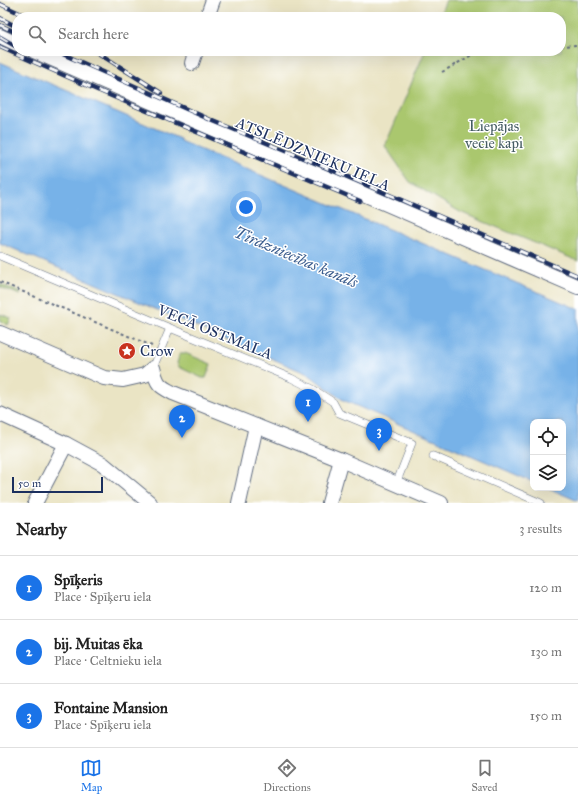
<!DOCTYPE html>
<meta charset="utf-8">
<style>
:root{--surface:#fff;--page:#f2f2f2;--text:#222;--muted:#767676;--line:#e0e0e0;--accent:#1a73e8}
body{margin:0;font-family:"IM FELL Great Primer",serif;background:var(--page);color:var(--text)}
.controls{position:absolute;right:12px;bottom:12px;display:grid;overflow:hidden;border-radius:8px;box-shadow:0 4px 16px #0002}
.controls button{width:36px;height:36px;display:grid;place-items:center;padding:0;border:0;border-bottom:1px solid var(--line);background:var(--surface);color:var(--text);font:20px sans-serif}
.scale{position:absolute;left:12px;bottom:10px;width:91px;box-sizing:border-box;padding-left:4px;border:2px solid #1b2f5e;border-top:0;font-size:11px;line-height:14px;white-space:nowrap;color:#1b2f5e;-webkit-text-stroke:3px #fff;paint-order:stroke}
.you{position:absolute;left:246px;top:207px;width:14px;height:14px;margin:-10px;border:3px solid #fff;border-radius:50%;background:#1a73e8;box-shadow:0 0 0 6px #1a73e833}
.badge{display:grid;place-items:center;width:26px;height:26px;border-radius:50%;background:var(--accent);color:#fff;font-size:13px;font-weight:700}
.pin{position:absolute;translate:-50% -33px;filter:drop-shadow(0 1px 2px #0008)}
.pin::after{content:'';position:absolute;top:21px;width:14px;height:12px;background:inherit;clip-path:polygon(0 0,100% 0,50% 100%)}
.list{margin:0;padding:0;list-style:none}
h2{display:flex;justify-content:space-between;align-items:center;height:52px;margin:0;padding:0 16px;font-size:17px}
h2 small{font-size:13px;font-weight:400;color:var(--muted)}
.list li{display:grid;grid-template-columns:26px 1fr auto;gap:12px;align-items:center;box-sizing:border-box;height:64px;padding:0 16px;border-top:1px solid var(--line)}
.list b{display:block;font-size:15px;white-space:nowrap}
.list p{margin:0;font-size:13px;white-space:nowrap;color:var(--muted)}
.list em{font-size:13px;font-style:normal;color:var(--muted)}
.icon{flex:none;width:22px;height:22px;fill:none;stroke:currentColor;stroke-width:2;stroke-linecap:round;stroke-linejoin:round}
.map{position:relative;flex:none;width:578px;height:503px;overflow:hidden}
.search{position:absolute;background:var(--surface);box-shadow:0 4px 16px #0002;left:12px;right:12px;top:12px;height:44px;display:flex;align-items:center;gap:10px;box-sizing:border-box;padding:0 14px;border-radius:16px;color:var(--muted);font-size:15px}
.sheet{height:244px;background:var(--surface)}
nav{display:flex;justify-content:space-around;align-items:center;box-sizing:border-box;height:56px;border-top:1px solid var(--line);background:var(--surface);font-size:11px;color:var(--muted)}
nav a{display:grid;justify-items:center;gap:2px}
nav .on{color:var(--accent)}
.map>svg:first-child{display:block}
.green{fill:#aac76e;stroke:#627b66}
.water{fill:#77b2e8;stroke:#4970a3}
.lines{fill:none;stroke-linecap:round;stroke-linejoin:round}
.service-casing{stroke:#636e82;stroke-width:8}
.minor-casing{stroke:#636e82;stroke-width:16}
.path{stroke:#636e82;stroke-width:2;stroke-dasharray:3 3;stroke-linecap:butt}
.service{stroke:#fff;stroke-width:7}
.minor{stroke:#fff;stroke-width:14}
.rail-casing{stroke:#1b2f5e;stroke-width:4.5}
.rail{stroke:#fff;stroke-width:3;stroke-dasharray:9;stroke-linecap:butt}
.labels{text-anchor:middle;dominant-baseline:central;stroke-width:3;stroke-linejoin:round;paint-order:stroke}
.park-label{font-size:15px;fill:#465d63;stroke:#fff}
.street-label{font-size:15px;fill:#1b2f5e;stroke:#fff}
.poi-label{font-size:15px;fill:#1b2f5e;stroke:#fff;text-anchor:start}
.water-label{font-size:16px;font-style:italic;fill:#3b5d8e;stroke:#fff}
</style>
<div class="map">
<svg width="578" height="503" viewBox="0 0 578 503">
<rect width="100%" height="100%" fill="#fff"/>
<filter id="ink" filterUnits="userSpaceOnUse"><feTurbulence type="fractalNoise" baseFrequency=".025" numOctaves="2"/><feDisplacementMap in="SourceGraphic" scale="8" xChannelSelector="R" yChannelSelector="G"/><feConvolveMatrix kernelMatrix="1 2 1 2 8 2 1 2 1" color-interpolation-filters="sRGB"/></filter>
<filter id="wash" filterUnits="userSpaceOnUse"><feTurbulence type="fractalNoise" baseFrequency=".012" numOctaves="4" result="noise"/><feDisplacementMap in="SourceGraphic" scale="16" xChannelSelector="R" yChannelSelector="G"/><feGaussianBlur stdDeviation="0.9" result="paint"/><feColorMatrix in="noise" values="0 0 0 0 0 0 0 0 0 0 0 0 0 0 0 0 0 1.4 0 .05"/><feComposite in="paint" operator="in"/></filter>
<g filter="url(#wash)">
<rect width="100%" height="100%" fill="#eae4c4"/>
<g class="green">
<polygon points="446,0 578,0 578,261 460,212 410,182 385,146 425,51 561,51 561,17 439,17"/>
<polygon points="0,284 21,293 20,295 0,287"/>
<polygon points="0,314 11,318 8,325 0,321"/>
<polygon points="180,353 185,353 211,364 206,378 202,378 179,367 177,363"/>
</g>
<polygon class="water" points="0,62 180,139 180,141 578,309 578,501 548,488 563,488 563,422 533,422 533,482 343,400 308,374 0,243"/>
</g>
<g filter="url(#ink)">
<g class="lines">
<g class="service-casing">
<g id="service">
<polyline points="0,256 170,328 291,378 313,389 333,402 339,413 412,443 396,484"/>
<polyline points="153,368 170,328"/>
<polyline points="433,456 541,503"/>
</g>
</g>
<g class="minor-casing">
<g id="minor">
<polyline points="207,17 213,0"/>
<polyline points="0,36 17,44"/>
<polyline points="34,51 578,287"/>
<polyline points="192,63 196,51"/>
<path d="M0 333 104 378 123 380 145 375 153 368C157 384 159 386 173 393L341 460 441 503"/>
<polyline points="0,414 66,444 103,464 150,503"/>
<polyline points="35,503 66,444"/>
<polyline points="239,503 256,426"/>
<polyline points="329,503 341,460"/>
</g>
</g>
<g class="path">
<polyline points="561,46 578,45"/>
<polyline points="442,72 472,55 486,51"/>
<polyline points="0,282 152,346"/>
</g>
<use href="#service" class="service"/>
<use href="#minor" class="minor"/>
<g class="rail-casing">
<g id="rail">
<polyline points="0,4 28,17"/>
<polyline points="0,18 17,27"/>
<polyline points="0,25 15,32"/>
<polyline points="0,37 17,47"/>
<polyline points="0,47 95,89 360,201"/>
<polyline points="56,51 211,120 320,165 578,276"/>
<polyline points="95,51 161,93"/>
</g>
</g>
<use href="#rail" class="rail"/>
</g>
</g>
<defs>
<g id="sight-disc" transform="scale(0.9)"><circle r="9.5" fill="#c8321e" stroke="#fff"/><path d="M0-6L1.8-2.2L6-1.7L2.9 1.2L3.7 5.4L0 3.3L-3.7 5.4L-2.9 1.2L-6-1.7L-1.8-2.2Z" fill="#fff"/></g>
</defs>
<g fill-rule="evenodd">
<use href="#sight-disc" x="127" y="351"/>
</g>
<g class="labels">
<g class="park-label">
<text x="494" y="126">Liepājas<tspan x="494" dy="17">vecie kapi</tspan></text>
</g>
<g class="street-label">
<text transform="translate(313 154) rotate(23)">ATSLĒDZNIEKU IELA</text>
<text transform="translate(215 332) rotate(22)">VECĀ OSTMALA</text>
</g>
<g class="poi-label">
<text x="140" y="351">Crow</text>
</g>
<g class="water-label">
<text transform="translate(296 257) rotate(23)">Tirdzniecības kanāls</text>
</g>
</g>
</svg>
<div class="controls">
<button><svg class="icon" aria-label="locate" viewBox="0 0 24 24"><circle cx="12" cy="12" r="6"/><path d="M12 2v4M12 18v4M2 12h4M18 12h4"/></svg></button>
<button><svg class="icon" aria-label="layers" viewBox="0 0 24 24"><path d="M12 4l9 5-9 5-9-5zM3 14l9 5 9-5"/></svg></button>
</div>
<div class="scale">50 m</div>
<div class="you"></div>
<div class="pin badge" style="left:308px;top:422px">1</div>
<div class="pin badge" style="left:182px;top:438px">2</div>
<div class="pin badge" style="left:379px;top:451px">3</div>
<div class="search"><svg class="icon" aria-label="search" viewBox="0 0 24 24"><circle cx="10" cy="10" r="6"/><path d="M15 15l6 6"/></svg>Search here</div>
</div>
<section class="sheet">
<h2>Nearby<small>3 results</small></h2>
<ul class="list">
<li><span class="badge">1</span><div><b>Spīķeris</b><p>Place · Spīķeru iela</p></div><em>120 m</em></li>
<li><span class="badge">2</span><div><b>bij. Muitas ēka</b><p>Place · Celtnieku iela</p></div><em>130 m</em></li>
<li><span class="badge">3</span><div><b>Fontaine Mansion</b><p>Place · Spīķeru iela</p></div><em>150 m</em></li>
</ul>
</section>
<nav>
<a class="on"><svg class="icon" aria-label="map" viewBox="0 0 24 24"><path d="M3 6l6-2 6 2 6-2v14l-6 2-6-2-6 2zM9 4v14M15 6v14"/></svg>Map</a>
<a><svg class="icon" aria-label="directions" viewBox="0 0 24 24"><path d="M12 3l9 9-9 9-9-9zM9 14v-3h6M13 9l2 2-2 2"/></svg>Directions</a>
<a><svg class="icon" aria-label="saved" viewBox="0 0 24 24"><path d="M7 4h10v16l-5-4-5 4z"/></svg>Saved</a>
</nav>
